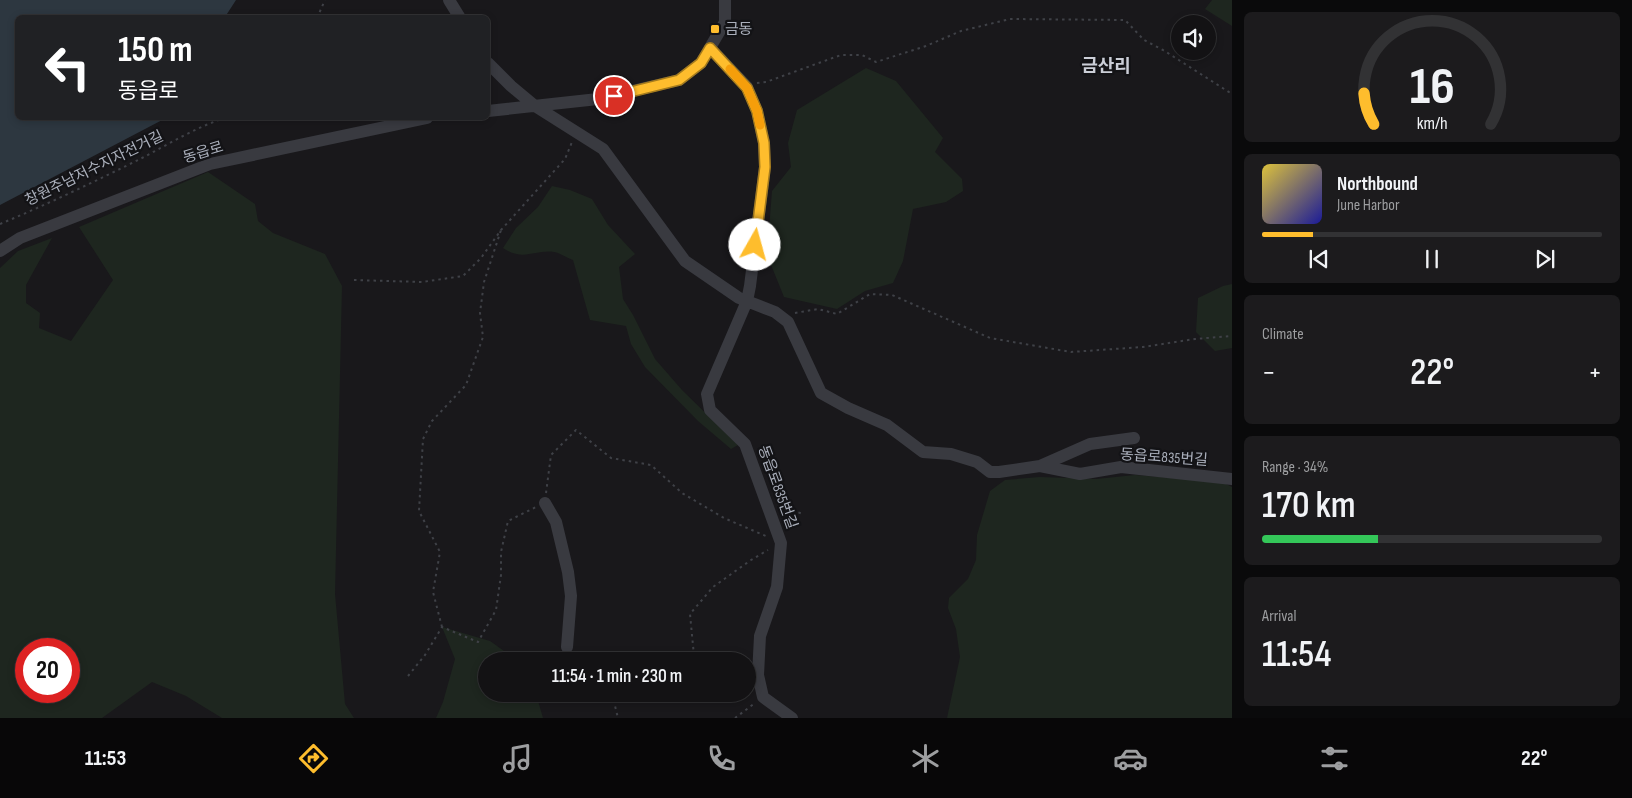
<!DOCTYPE html>
<html lang="en">
<head>
<meta charset="utf-8">
<style>
	:root { --surface:#131214; --page:#1c1b1d; --text:#f1f3f6; --muted:#9d9ea0; --line:#323234; --accent:#febd2d }
	body { margin:0; font-family:"Sofia Sans Condensed","Noto Sans KR",sans-serif; background:var(--page); color:var(--text); height:100vh; display:flex; flex-direction:column; font-size:19px; white-space:nowrap }
	* { box-sizing:border-box; margin:0 }
	p { font-size:16px; color:var(--muted) }
	.icon { flex:none; width:28px; height:28px; fill:none; stroke:currentColor; stroke-width:2; stroke-linecap:round; stroke-linejoin:round }
	.map { position:relative; flex:1; overflow:hidden }
	.drawer { display:flex; flex-direction:column; gap:12px; padding:12px; background:#0a0a0b; width:400px }
	.drawer>* { flex:none }
	.hud { position:absolute; left:15px; top:15px; width:475px; height:105px; border-radius:8px; box-shadow:0 2px 8px #0003,0 0 0 1px var(--line); background:#202124; color:#fff; overflow:hidden }
	.buttons { position:absolute; left:1171px; top:15px; display:grid; gap:10px }
	.buttons a { display:grid; place-items:center; width:45px; height:45px; border-radius:50%; background:var(--surface); box-shadow:0 2px 8px #0003,0 0 0 1px var(--line); font-size:25px }
	.speed { position:absolute; left:15px; top:638px; display:flex; gap:10px; font-size:25px; font-weight:700; text-align:center }
	.speed>* { display:grid; place-content:center; width:65px; height:65px; border-radius:50%; background:var(--surface); box-shadow:0 2px 8px #0003,0 0 0 1px var(--line); line-height:1 }
	.speed .limit { border:8px solid #d22; background:#fff; color:#111 }
	.pin { position:absolute; display:grid; place-items:center; width:42px; height:42px; color:#fff; margin:-21px; border:2px solid #fff; border-radius:50%; box-shadow:0 1px 5px #0007 }
	.me { position:absolute; width:55px; margin:-28px; rotate:7deg; stroke-linejoin:round; filter:drop-shadow(0 0 4px #0008) }
	.turn { display:flex; align-items:center; gap:18px; height:105px; padding:0 20px; font-size:22px }
	.turn .icon { width:65px; height:65px; stroke-width:2.5 }
	.turn b { display:block; font-size:35px; line-height:42px }
	.big { font-size:38px; font-weight:600; line-height:1.1 }
	.drawer .card { flex:1; display:flex; flex-direction:column; justify-content:center; gap:8px; min-width:0; padding:0 18px; border-radius:8px; background:var(--page) }
	.drawer .dial { align-items:center; gap:0 }
	.dial svg { height:130px; overflow:visible; fill:none; stroke:var(--line); stroke-width:7; stroke-linecap:round; text-anchor:middle }
	.dial text { fill:var(--text); stroke:none }
	.song { display:flex; align-items:center; gap:15px }
	.cover { width:60px; height:60px; border-radius:8px; background:linear-gradient(135deg,hsl(50 70% 55%),hsl(240 70% 35%)) }
	.played { height:5px; border-radius:2px; background:linear-gradient(90deg,var(--accent) 15%,var(--line) 15%) }
	.keys { display:flex; justify-content:space-around; direction:ltr }
	.heat { display:flex; justify-content:space-between; align-items:center; font-size:28px; direction:ltr }
	.charge { height:8px; border-radius:4px; background:linear-gradient(90deg,#34c759 34%,var(--line) 0) }
	.trip { position:absolute; left:478px; top:652px; width:278px; height:50px; border-radius:25px; background:var(--surface); box-shadow:0 2px 8px #0003,0 0 0 1px var(--line); font-weight:600; line-height:50px; text-align:center }
	.dock { display:flex; height:80px; justify-content:space-around; align-items:center; background:#080708; color:var(--muted) }
	.dock .icon { width:35px; height:35px }
	.dock .current { color:var(--accent) }
	.dock b { font-size:22px; color:var(--text) }
	main { display:flex; flex:1; min-height:0 }
	.map>svg:first-child { display:block }
	.green { fill:#1e261f; fill-rule:evenodd }
	.water { fill:#2d3740 }
	.lines { fill:none; stroke-linecap:round; stroke-linejoin:round }
	.path { stroke:#3f4147; stroke-width:2; stroke-dasharray:2.5 4; stroke-linecap:butt }
	.minor { stroke:#393a40; stroke-width:12 }
	.route-casing { stroke:#a57b1d; stroke-width:12 }
	.route { stroke:#febd2d; stroke-width:9 }
	.slow { stroke:#f59e0b; stroke-width:9 }
	.poi-dot { fill:#febd2d; stroke:#131316; stroke-width:2 }
	.labels { text-anchor:middle; stroke-width:4.5; stroke-linejoin:round; paint-order:stroke }
	.poi-label { font-size:15px; fill:#aaafbb; stroke:#131316; text-anchor:start }
	.street-label { font-size:15px; fill:#aaafbb; stroke:#131316 }
	.quarter-label { font-size:18px; font-weight:bold; fill:#cbced7; stroke:#131316 }
</style>
</head>
<body>
<main>
<div class="map">
<svg width="1232" height="718" viewBox="0 0 1232 718">
	<rect width="100%" height="100%" fill="#19181b"/>
	<path class="green" d="M1212 0H1232V26L1205 9Z
		M866 68 896 81 943 138 935 152 962 179 963 191 946 202 913 209 903 261 893 283 865 291 837 309 784 297 767 255 772 191 791 167 788 143 797 110Z
		M208 172 255 204 258 221 273 233 325 254 342 286 335 594 345 704 354 718H222L186 696 152 682 102 718H0V268L18 251 52 238 26 285V303L40 313 39 328 71 341 113 280 79 227ZM26 649H69V691H26Z
		M552 186 570 190 592 199 608 225 635 254 619 267 623 299 633 315 655 359 682 390 738 445 731 449 698 421 645 367 631 344 626 326 590 320 573 260C567 258 560 253 554 252 536 249 523 262 503 248L516 228 538 207Z
		M1232 284V348L1215 351 1196 332 1198 298 1223 286Z
		M1135 475 1222 482 1232 487V718H947L960 657 956 629 948 608 949 598 968 579 976 560 977 535 990 491 1005 480 1040 477 1096 479Z
		M442 627 490 641 518 661H486V694H536L543 718H436L443 702 455 659Z"/>
	<path class="water" d="M0 0H236L225 17 18 18V118H166L0 205Z"/>
	<g class="lines">
		<path class="path" d="M317 18 325 0
			M757 83 766 82 841 55H862L876 62 926 46 961 31 1010 19 1125 20 1144 40 1163 50 1232 94
			M0 224C48 204 96 181 142 158 169 144 196 127 225 118
			M354 280 422 282 463 276 481 258 501 230 565 159 572 142
			M795 313 818 309 837 314 870 294 892 295 990 338 1071 352 1143 347 1195 339 1232 336
			M546 493 551 455 576 430 611 458 651 465 682 493 724 518 768 537
			M780 506 803 514
			M442 627 433 592 440 552 419 511 423 439 432 421 466 385 483 337 480 313 484 282 501 230
			M690 661 694 656 690 614 713 587 751 560 768 550
			M408 676 425 655 442 627 478 642 496 610 501 575V552L508 521 536 507
			M612 694 618 718
			M735 718 755 703"/>
		<path class="minor" d="M449 0 460 18
			M710 48 747 87 757 111 764 143 765 167 750 286 747 301 707 394 710 410 745 444 781 543 777 587 760 636 758 675 763 697 792 718
			M488 63 511 86 535 106 603 149 685 261 739 298 775 312 788 322 821 393 848 408 887 425 923 452 951 454 977 462 990 472H999L1040 466 1080 474 1121 467 1232 479
			M488 111 598 99 679 80 701 63 725 22V0
			M0 251 20 238 210 164 427 118
			M1040 466 1090 444 1134 438
			M545 503 556 522 568 572 571 596 567 647"/>
	</g>
	<g class="lines">
		<g class="route-casing">
			<path id="route" d="M614 96 679 80 701 63 710 48 747 88 757 111 764 143 765 167 755 245"/>
		</g>
		<use href="#route" class="route"/>
		<path class="slow" d="M730 69 747 88 757 111 760 125"/>
	</g>
	<rect class="poi-dot" x="710" y="24" width="10" height="10" rx="2.5"/>
	<g class="labels">
		<g class="poi-label">
			<text x="725" y="34">금동</text>
		</g>
		<g class="street-label">
			<text transform="translate(203 152) rotate(-17)" y="5">동읍로</text>
			<text transform="translate(94 168) rotate(-26)" y="5">창원주남저수지자전거길</text>
			<text transform="translate(1164 457) rotate(4)" y="5">동읍로835번길</text>
			<text transform="translate(778 487) rotate(70)" y="5">동읍로835번길</text>
		</g>
		<g class="quarter-label">
			<text x="1106" y="72">금산리</text>
		</g>
	</g>
</svg>
<div class="buttons">
<a><svg class="icon" aria-label="sound" viewBox="0 0 24 24"><path d="M4 9h4l5-4v14l-5-4H4zM17 9q2 3 0 6"/></svg></a>
</div>
<div class="speed"><div class="limit">20</div></div>
<div class="pin" style="left:614px;top:96px;background:#d93025"><svg class="icon" aria-label="arrive" viewBox="0 0 24 24"><path d="M6 21V4h12l-3 4 3 4H6"/></svg></div>
<svg class="me" style="left:755px;top:245px" viewBox="-20 -20 40 40"><circle r="19" fill="#fff"/><path d="M0-13L10 11 0 6-10 11z" fill="#febd2d"/></svg>
<div class="trip">11:54 · 1 min · 230 m</div>
<div class="hud">
<div class="turn"><svg class="icon" aria-label="left" viewBox="0 0 24 24"><path d="M17 20v-9H6M10 6l-5 5 5 5"/></svg><div><b>150 m</b>동읍로</div></div>
</div>
</div>
<section class="drawer">
<div class="card dial"><svg viewBox="0 0 100 80">
<path d="M14 69A42 42 0 1 1 86 69"/>
<path d="M14 69A42 42 0 0 1 8 50" stroke="#febd2d"/>
<text x="50" y="56" font-size="32" font-weight="700">16</text>
<text x="50" y="72" font-size="11">km/h</text>
</svg></div>
<div class="card">
<div class="song"><i class="cover"></i><div><b>Northbound</b><p>June Harbor</p></div></div>
<div class="played"></div>
<div class="keys"><svg class="icon" aria-label="previous" viewBox="0 0 24 24"><path d="M18 5L8 12l10 7zM5 5v14"/></svg><svg class="icon" aria-label="pause" viewBox="0 0 24 24"><path d="M8 5v14M16 5v14"/></svg><svg class="icon" aria-label="next" viewBox="0 0 24 24"><path d="M6 5l10 7-10 7zM19 5v14"/></svg></div>
</div>
<div class="card"><p>Climate</p>
<div class="heat"><a>−</a><b class="big">22°</b><a>+</a></div>
</div>
<div class="card"><p>Range · 34%</p><b class="big">170 km</b><div class="charge"></div></div>
<div class="card"><p>Arrival</p><b class="big">11:54</b></div>
</section>
</main>
<nav class="dock">
<b>11:53</b>
<svg class="icon current" aria-label="directions" viewBox="0 0 24 24"><path d="M12 3l9 9-9 9-9-9zM9 14v-3h6M13 9l2 2-2 2"/></svg>
<svg class="icon" aria-label="music" viewBox="0 0 24 24"><path d="M9 18V5l10-2v13"/><circle cx="6" cy="18" r="3"/><circle cx="16" cy="16" r="3"/></svg>
<svg class="icon" aria-label="phone" viewBox="0 0 24 24"><path d="M5 4h4l2 5-3 2q2 4 5 5l2-3 5 2v4C11 20 4 13 5 4z"/></svg>
<svg class="icon" aria-label="climate" viewBox="0 0 24 24"><path d="M12 3v18M4 7l16 10M4 17L20 7"/></svg>
<svg class="icon" aria-label="car" viewBox="0 0 24 24"><path d="M5 17H2v-5l4-1 3-4h7l3 4 3 1v5h-3M9 17h6M6 11h13"/><circle cx="7" cy="17" r="2"/><circle cx="17" cy="17" r="2"/></svg>
<svg class="icon" aria-label="filters" viewBox="0 0 24 24"><path d="M4 7h16M4 17h16"/><circle cx="9" cy="7" r="2"/><circle cx="15" cy="17" r="2"/></svg>
<b>22°</b>
</nav>
</body>
</html>
